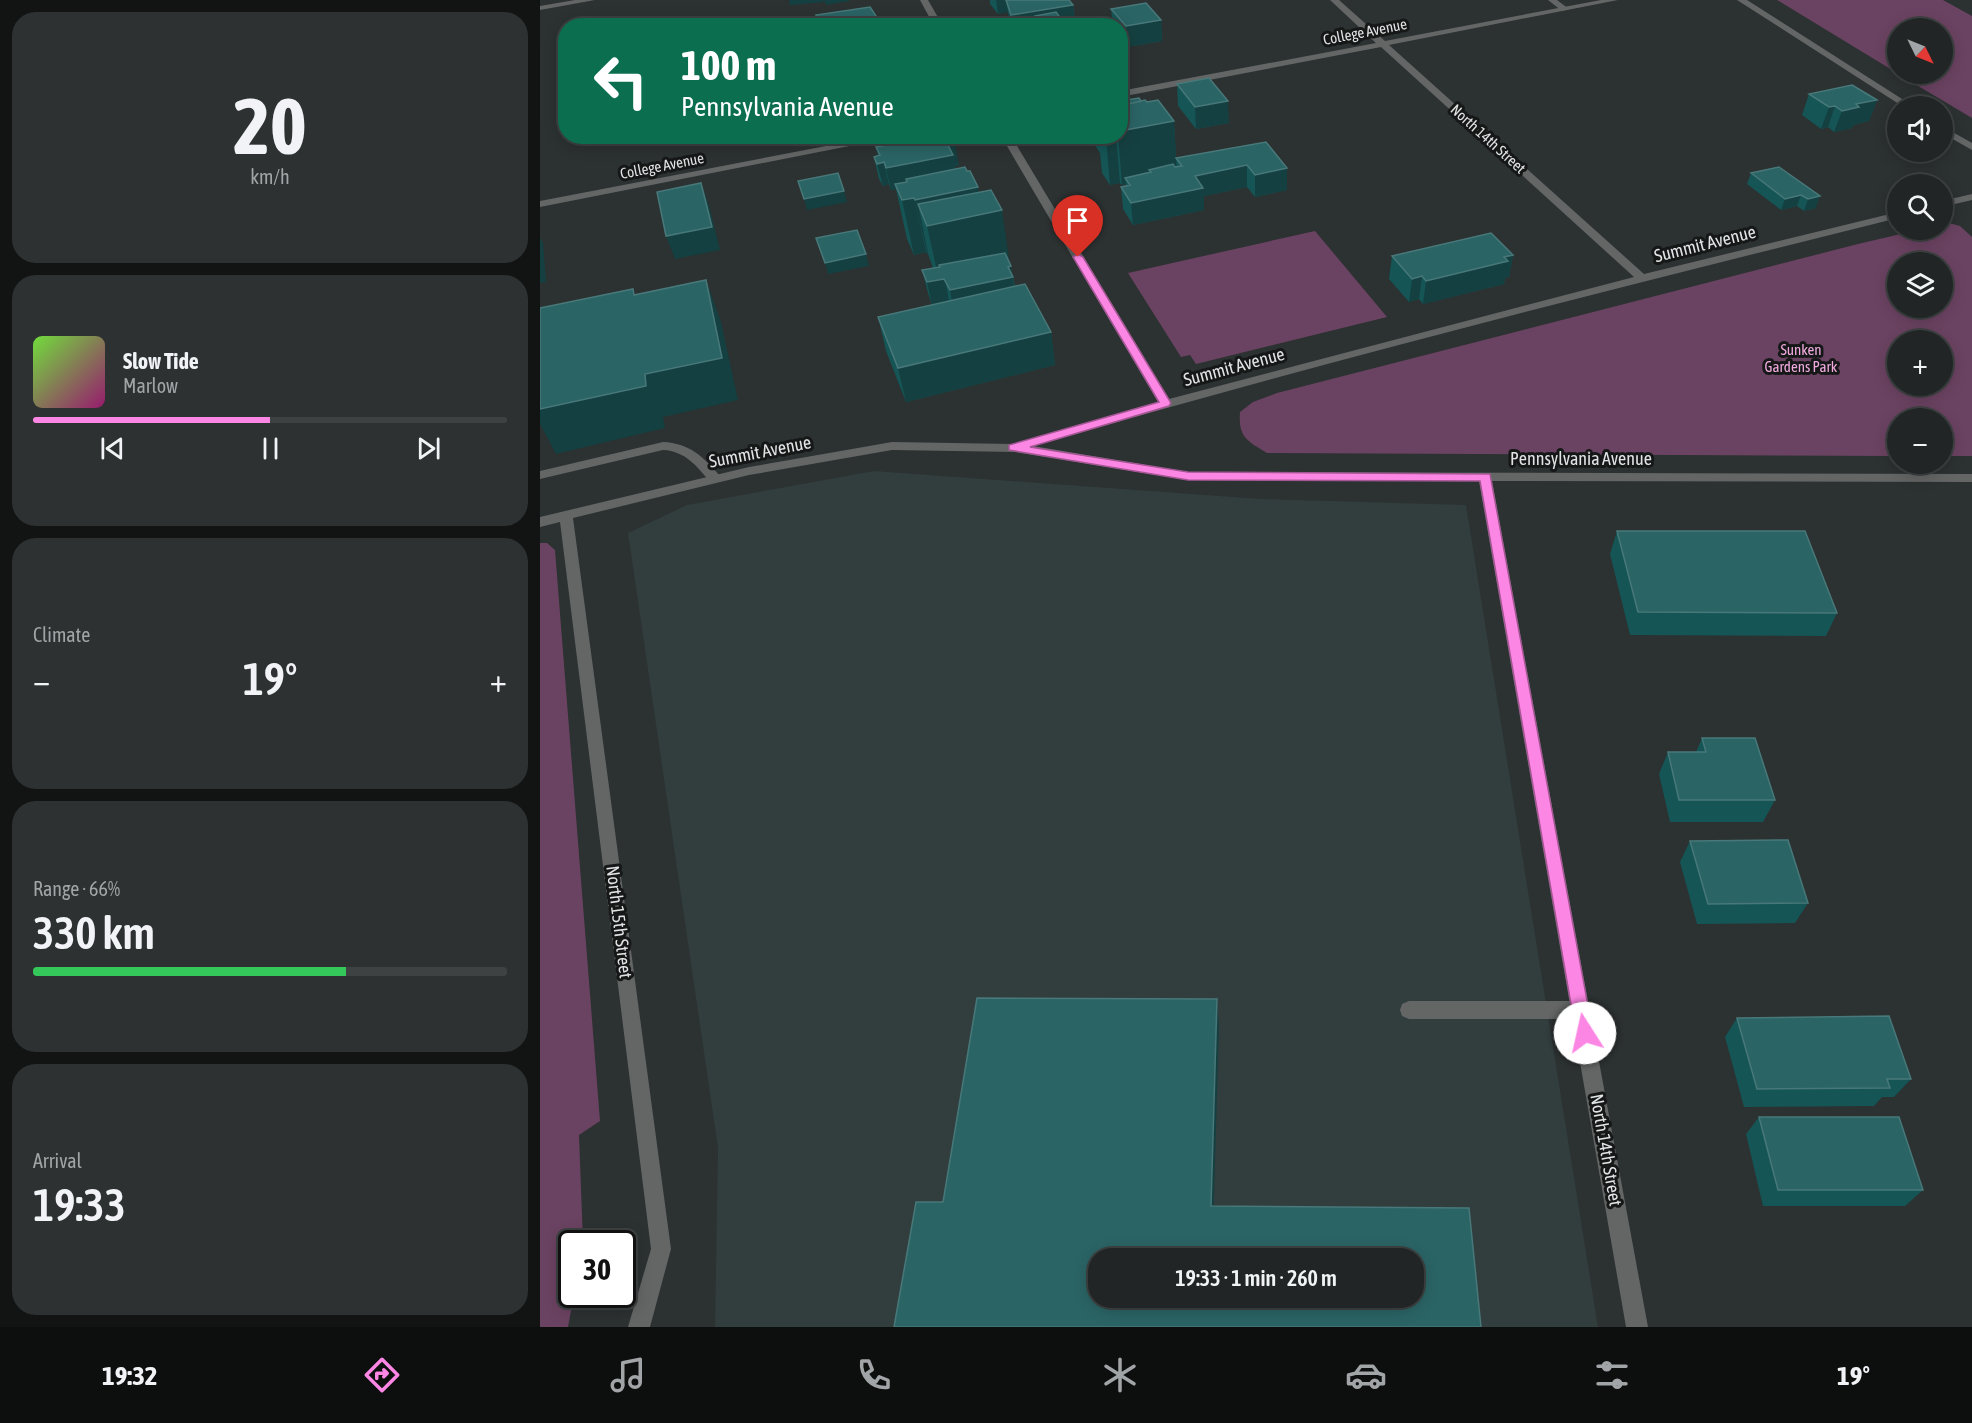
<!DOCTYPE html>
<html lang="en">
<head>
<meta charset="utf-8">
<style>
	:root { --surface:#212525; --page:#2d3132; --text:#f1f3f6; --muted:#a2a5a7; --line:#3e4242; --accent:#fc86e3 }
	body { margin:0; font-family:"Asap Condensed",sans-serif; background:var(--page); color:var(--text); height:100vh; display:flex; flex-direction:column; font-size:22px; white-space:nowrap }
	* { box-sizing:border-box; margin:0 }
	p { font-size:20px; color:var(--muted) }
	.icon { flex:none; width:33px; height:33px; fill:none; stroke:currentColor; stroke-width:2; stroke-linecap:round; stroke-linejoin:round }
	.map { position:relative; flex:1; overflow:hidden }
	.side { display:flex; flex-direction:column; gap:12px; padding:12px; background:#121414; width:540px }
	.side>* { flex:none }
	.guide { position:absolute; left:18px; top:18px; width:570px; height:126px; border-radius:24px; box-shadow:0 3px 15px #0003,0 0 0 2px var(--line); background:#0b6e4f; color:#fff; overflow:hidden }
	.needle { width:39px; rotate:133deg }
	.buttons { position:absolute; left:1347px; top:18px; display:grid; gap:12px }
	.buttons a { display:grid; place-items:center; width:66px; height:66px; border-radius:50%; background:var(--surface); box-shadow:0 3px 15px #0003,0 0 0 2px var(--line); font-size:30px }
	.speed { position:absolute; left:18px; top:1230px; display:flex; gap:12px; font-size:30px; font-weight:700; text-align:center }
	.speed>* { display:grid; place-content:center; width:78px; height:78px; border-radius:50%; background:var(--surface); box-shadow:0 3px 15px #0003,0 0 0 2px var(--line); line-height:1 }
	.speed .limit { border:3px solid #111; border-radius:9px; background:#fff; color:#111 }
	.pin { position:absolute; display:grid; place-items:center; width:51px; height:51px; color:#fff; margin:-62px -26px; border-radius:50% 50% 50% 0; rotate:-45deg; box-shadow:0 0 6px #0007 }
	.pin .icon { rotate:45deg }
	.me { position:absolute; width:66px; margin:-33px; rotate:350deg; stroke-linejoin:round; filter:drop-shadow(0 0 4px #0008) }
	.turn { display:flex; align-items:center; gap:21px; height:126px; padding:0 24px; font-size:27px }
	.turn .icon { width:78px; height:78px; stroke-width:2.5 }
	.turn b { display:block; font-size:42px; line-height:51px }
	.big { font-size:45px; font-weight:600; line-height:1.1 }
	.side .widget { flex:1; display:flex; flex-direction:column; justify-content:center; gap:9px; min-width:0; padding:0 21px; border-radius:24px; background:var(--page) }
	.side .dial { align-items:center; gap:0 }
	.dial b { font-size:78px; line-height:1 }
	.song { display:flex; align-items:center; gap:18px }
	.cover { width:72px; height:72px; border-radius:9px; background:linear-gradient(135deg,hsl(100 70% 55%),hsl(320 70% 35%)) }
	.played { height:6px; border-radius:3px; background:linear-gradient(90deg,var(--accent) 50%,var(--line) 50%) }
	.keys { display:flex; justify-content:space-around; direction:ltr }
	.heat { display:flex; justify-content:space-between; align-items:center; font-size:33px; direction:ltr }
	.charge { height:9px; border-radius:4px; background:linear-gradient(90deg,#34c759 66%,var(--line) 0) }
	.trip { position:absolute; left:548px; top:1248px; width:336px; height:60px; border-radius:24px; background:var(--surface); box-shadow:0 3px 15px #0003,0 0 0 2px var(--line); font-weight:600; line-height:60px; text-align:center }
	.tabs { display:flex; height:96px; justify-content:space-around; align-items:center; background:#0d0f0f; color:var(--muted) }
	.tabs .icon { width:42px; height:42px }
	.tabs .selected { color:var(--accent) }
	.tabs b { font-size:27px; color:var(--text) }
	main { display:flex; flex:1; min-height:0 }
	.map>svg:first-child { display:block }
	.built { fill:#323d3e; fill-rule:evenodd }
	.green { fill:#6b4362; fill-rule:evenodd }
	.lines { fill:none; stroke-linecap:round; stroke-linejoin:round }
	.lane { fill:#646666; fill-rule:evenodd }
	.street { fill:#646666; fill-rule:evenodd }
	.wall { fill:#155556 }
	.shaded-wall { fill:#154041 }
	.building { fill:#2b6465; stroke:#487879; stroke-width:1.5; fill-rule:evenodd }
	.route { fill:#fc86e3; stroke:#a45794; stroke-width:1.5 }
	.labels { text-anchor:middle; stroke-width:6; stroke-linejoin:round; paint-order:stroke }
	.far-street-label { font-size:15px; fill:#e1e4e4; stroke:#161818 }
	.far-park-label { font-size:15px; fill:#f0aadf; stroke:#161818 }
	.street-label { font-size:18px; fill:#e1e4e4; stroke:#161818 }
</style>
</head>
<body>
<main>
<section class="side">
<div class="widget dial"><b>20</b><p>km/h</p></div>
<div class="widget">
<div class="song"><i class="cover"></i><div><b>Slow Tide</b><p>Marlow</p></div></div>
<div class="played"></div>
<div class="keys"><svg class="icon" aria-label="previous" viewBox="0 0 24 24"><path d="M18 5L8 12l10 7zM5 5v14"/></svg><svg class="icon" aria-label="pause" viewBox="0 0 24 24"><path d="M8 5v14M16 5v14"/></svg><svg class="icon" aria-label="next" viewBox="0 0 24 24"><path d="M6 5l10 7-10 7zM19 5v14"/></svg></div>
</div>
<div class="widget"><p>Climate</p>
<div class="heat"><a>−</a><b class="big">19°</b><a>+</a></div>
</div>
<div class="widget"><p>Range · 66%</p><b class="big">330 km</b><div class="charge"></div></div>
<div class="widget"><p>Arrival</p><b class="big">19:33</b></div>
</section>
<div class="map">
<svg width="1432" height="1327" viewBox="0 0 1432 1327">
	<rect width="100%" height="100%" fill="#2c3131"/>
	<path class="built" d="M334 471 721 499 926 505 1058 1327H175L178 1148 88 533 147 505ZM558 1258H873V1298H558Z"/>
	<path class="green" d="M1237 0H1403L1432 16V118L1358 74H1402V28H1358L1357 73Z
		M1409 223 1420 226 1432 237V456H1403L1402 418H1358L1357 456 727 453C707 441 698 437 700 412L713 402 737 393 1318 244 1378 230H1402L1403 224ZM1358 262H1402V308H1358ZM1358 340H1402V386H1358Z
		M775 231 847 317 656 364 650 355 641 357 588 273Z
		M0 543H7L15 550 60 1121 39 1135 43 1243 32 1244V1294L34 1295 28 1327H0Z"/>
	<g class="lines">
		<path class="lane" d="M1008 0H1017L1029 9 1022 11Z
			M123 442C149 443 164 457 180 476L182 479 180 482H170C157 466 145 451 123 450L0 479V471Z
			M869 1001H1040L1047 1004 1049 1010 1047 1016 1040 1019H869L862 1016 860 1010 862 1004Z"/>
		<path class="street" d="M35 0H55L0 10V6Z
			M380 0H388L403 26H394Z
			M790 0H799L845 41 1061 0H1078L849 45 1104 274 1358 212V218C1068 290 779 363 493 446L648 472 1432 474V482L952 481 1108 1327H1086L939 481 648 480 475 452 352 450 209 475 33 518 131 1249 110 1327H88L111 1249 20 522 0 527V517L209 467 352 442 473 444 618 402 461 136H471L629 399 1094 277 841 47 580 97V91L836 43Z
			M1197 0H1207L1373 106H1362Z
			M1402 126 1432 143V150L1402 133Z
			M338 136H360L0 207V201Z
			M1432 194V200L1402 207V201Z"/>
	</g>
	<path class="wall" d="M450 0H529L533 5 535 19 539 26H471L468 12 458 14 450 4Z
		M571 9 621 20 622 41 587 47 580 39V26H573Z
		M276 15 340 22 341 26H278Z
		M637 84 689 123 656 129 638 106Z
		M1269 94 1337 100 1329 121 1313 125 1312 128 1294 132 1288 127 1281 129 1262 115Z
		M601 101 607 102 634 121 636 158 747 168V190L715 197 707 187 664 196V210L593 225 583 209 581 187 586 186V184L582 185 580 183 570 185 562 173 560 153 549 136H580Z
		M377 136H411L419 166H415L416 169 439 192 470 264 475 286 511 332 515 365 366 402 346 351 338 317 392 305 388 293 382 270 393 268 388 254H387L386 252 374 255 367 239 356 189 351 190 349 184 343 186 339 179 334 157 338 156 336 147 378 139Z
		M1239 167 1276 208 1264 211 1257 206 1241 210 1207 184 1211 173Z
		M973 255 969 277 965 278 964 284 883 304 879 299 869 302 849 279 852 256Z
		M1077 531 1297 613 1286 636 1090 635 1070 554Z
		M1162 738 1235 800 1223 822H1130L1119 774 1128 752H1156Z
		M1150 841 1268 903 1255 923 1157 924 1140 862Z
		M1197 1018 1371 1079 1354 1097H1342L1334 1106 1204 1107 1185 1037Z
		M1219 1117 1383 1190 1365 1206H1223L1206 1134Z"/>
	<path class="shaded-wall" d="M249 0H283L284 2 250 5Z
		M284 0H309V1L286 5Z
		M456 0H466L468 12 458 14Z
		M533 5 535 25 500 22 495 16 496 26H472L471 15Z
		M621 20 622 41 587 47 586 26Z
		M340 22 341 26H320Z
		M1337 100 1329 121 1313 125 1312 128 1294 132 1302 111 1316 104Z
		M688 101 689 123 656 129 655 107Z
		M1295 106 1288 127 1281 129 1289 107Z
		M634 121 637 174 611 172 609 170V179L585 178 586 184 582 185 578 136H580V130Z
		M566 136H576L580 183 570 185Z
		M415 144 419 166H415L417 177 366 179 367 187 355 184 356 189 351 190 346 168 408 145Z
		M344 162 349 184 343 186 337 164Z
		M707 165V187L664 196V210L593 225 591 203 655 176Z
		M747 168V190L715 197V175Z
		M161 183 169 205 180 250 135 259 126 236Z
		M438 187 443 214 462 210 470 265 405 279 409 301 392 305 387 282 399 280 387 226 378 204 388 254H387L375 200Z
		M304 191 307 202 267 210 264 199Z
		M1261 195 1257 206 1241 210 1245 199Z
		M374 196 386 252 374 255 362 200Z
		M1280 196 1276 208 1264 211 1268 199Z
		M0 237 3 243 6 282 0 283Z
		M326 254 329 266 288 274 285 263Z
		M973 255 969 277 965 278 964 284 883 304 886 281Z
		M471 266 476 300 414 313 410 290Z
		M882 276 879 299 869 302 872 279Z
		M166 280 181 322 198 400 123 417 125 428 16 454 0 424V409Z
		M511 332 515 365 366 402 358 368Z
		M677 999 679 1027 673 1229 671 1206Z"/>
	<path class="building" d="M466 0H529L533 5 471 15Z
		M606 3 621 20 586 26 571 9Z
		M330 7 340 22 320 26H283L276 15Z
		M516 12 521 19 533 17 539 26 484 25 500 22 495 16Z
		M669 78 688 101 655 107 637 84Z
		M1312 85 1337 100 1316 104 1319 107 1302 111 1295 106 1289 107 1269 94Z
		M599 98 601 101 580 106V101Z
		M605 100 607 102 618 100 634 121 580 131V106Z
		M378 136H411L415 144 408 145 413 155 346 168 344 162 337 164 334 157 340 155 336 147 379 139Z
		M726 142 747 168 715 175 707 165 655 176 663 188 591 203 581 187 590 185 585 178 611 172 609 170 633 164 635 167 642 166 636 158Z
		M425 167 427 171H430L438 187 375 200 374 198 362 200 355 184 367 182 366 179Z
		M1239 167 1280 196 1268 199 1261 195 1245 199 1211 173Z
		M298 173 304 191 264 199 258 181Z
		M161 183 172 227 126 236 117 192Z
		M451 190 462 210 387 226 378 204Z
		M317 230 326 254 285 263 276 238Z
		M951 233 973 255 964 257 968 261 886 281 882 276 872 279 852 256Z
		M465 253 471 266 468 267 473 277 410 290 404 279 387 282 382 270 400 267 399 265Z
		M166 280 182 358 105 374 106 386 0 409V308L93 289 94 295Z
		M485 284 511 332 358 368 338 317Z
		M1077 531H1265L1297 613 1098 612Z
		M1162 738H1215L1235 800H1139L1128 752H1166Z
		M1248 840 1268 903 1168 904 1150 841Z
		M437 998 677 999 671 1206 929 1208 941 1327H354L376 1202H403ZM558 1258H873V1298H558Z
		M1349 1016 1371 1079H1347L1350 1088 1217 1089 1197 1018Z
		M1219 1117H1359L1383 1190H1238Z"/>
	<path class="route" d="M538 254 543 257 631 403 629 406 490 447 648 472 950 474 1053 1033 1051 1038 1045 1041 1039 1038 1036 1033 940 481 648 480 469 450V445L619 402 533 257Z"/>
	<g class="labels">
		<g class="far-street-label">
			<text transform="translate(825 32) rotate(-11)" y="5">College Avenue</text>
			<text transform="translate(948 139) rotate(42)" y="5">North 14th Street</text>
			<text transform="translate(122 166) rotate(-11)" y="5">College Avenue</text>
		</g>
		<g class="far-park-label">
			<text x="1261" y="355">Sunken<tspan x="1261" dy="17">Gardens Park</tspan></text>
		</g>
		<g class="street-label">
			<text transform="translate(1165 244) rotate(-14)" y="6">Summit Avenue</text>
			<text transform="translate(694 367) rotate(-15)" y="6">Summit Avenue</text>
			<text transform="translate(220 452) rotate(-11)" y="6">Summit Avenue</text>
			<text x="1041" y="465">Pennsylvania Avenue</text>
			<text transform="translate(79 922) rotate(83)" y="6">North 15th Street</text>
			<text transform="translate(1066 1150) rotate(80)" y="6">North 14th Street</text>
		</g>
	</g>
</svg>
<div class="buttons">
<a><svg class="needle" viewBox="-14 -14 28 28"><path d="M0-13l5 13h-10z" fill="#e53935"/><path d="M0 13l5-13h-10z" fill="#a2a5a7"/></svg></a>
<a><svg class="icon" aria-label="sound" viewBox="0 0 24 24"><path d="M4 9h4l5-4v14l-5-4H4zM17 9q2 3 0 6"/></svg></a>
<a><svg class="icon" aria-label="search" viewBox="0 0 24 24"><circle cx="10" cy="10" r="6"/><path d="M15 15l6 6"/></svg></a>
<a><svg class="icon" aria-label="layers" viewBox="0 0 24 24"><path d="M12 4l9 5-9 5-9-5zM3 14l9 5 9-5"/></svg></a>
<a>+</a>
<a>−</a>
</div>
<div class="speed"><div class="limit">30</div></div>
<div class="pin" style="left:538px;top:257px;background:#d93025"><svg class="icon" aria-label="arrive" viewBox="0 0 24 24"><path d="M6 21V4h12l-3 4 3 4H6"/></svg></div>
<svg class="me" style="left:1045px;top:1033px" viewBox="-20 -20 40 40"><circle r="19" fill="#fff"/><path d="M0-13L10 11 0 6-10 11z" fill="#fc86e3"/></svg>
<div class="trip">19:33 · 1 min · 260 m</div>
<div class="guide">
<div class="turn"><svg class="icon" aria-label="left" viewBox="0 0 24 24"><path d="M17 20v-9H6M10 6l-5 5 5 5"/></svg><div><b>100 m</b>Pennsylvania Avenue</div></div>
</div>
</div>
</main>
<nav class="tabs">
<b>19:32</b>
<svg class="icon selected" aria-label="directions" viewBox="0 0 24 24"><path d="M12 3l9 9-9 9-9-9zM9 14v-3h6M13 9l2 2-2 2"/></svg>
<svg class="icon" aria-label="music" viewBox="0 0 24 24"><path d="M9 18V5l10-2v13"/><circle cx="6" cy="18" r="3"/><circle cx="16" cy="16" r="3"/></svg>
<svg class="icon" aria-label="phone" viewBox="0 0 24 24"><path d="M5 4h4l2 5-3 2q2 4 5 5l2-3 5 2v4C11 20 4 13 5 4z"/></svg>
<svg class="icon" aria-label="climate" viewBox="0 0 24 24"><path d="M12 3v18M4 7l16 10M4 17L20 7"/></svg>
<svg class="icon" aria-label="car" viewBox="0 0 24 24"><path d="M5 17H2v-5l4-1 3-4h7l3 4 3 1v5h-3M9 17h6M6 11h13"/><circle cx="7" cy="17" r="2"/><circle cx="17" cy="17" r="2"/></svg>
<svg class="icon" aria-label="filters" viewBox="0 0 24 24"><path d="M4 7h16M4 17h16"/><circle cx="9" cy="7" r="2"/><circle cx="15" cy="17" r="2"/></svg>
<b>19°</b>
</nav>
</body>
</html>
